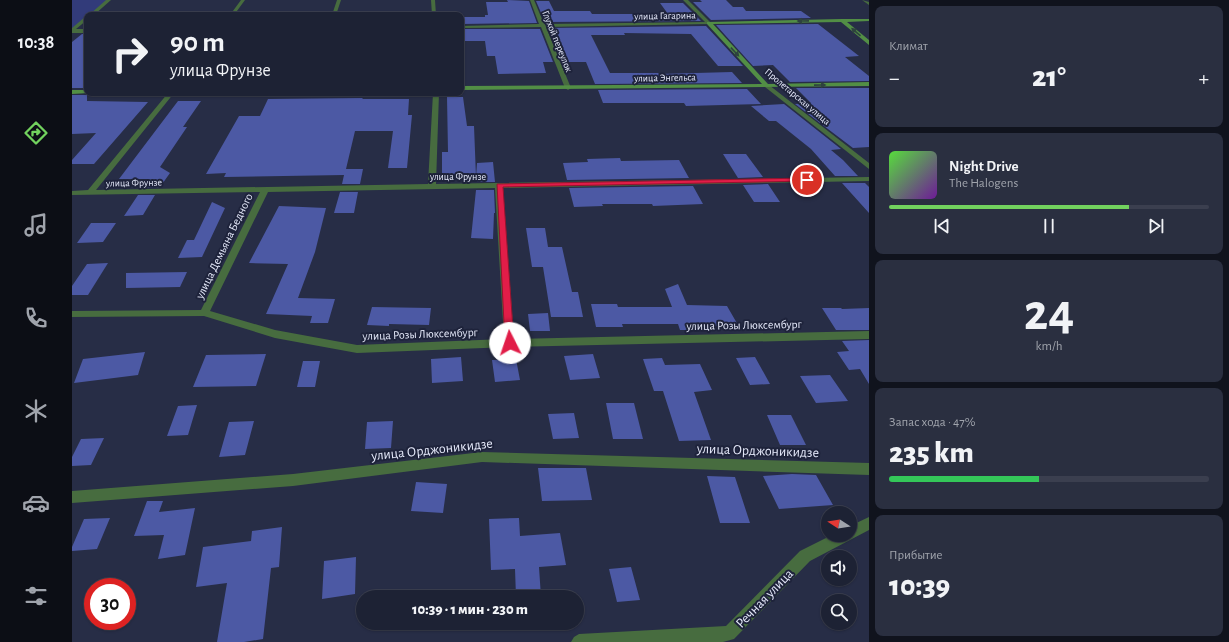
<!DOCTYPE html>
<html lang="ru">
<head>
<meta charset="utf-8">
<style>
	:root { --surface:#1d2234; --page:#2a2f40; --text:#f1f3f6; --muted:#a0a4ac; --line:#3b3f4f; --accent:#72d25e }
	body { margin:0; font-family:"Alegreya Sans",sans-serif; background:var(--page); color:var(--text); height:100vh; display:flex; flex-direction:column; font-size:15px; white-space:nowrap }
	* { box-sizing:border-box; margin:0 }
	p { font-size:13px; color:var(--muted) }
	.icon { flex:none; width:22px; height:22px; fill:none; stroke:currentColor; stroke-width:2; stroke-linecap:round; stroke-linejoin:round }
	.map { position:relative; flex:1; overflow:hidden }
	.drawer { display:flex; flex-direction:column; gap:6px; padding:6px; background:#10131d; width:360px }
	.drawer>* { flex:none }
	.hud { position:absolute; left:12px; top:12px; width:380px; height:84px; border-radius:8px; box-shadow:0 1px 3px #0004,0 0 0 1px var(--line); background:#1d2234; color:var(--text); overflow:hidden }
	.needle { width:26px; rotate:282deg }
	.tools { position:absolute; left:749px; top:506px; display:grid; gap:8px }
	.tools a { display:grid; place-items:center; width:36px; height:36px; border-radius:50%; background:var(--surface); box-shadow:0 1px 3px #0004,0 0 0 1px var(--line); font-size:20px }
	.speed { position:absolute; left:12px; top:578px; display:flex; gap:8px; font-size:20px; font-weight:700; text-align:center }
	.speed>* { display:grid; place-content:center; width:52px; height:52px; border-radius:50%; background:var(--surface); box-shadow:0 1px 3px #0004,0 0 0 1px var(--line); line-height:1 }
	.speed .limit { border:6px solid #d22; background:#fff; color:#111 }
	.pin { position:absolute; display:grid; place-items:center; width:34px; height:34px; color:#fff; margin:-17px; border:2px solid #fff; border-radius:50%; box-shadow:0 1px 4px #0007 }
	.me { position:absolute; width:44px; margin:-22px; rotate:356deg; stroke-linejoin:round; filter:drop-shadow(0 0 3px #0008) }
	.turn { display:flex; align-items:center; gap:14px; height:84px; padding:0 20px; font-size:18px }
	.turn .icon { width:52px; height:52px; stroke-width:2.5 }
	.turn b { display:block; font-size:28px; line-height:34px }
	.big { font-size:30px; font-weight:800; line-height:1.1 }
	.drawer .card { flex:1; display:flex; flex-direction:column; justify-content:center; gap:6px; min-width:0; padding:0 14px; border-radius:8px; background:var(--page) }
	.drawer .dial { align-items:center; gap:0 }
	.dial b { font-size:52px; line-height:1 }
	.song { display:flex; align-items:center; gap:12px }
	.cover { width:48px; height:48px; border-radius:6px; background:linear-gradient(135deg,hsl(110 70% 55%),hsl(280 70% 35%)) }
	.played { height:4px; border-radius:2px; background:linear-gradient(90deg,var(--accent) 75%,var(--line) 75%) }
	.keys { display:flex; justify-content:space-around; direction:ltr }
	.heat { display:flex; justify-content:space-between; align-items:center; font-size:22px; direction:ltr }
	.charge { height:6px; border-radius:3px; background:linear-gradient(90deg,#34c759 47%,var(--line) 0) }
	.trip { position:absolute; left:284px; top:590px; width:228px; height:40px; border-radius:20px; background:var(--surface); box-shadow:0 1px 3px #0004,0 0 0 1px var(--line); font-weight:800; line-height:40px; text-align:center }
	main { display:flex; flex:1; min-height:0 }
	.tab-bar { display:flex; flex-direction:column; width:72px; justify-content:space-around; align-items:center; background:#0c0e15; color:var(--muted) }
	.tab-bar .icon { width:28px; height:28px }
	.tab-bar .selected { color:var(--accent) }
	.tab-bar b { font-size:18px; color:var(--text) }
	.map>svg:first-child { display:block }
	.green { fill:#323b7a }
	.building { fill:#4c59a4 }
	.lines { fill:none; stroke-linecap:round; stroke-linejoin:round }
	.minor { fill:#476c3f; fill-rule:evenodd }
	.secondary { fill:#528e45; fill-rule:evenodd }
	.oneway { fill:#2e433e }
	.route { fill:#e11d48; stroke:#92132f }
	.labels { text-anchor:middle; stroke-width:4; stroke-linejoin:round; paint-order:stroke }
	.far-street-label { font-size:10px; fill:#e5e9fa; stroke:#1e233b }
	.street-label { font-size:12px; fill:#e5e9fa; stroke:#1e233b }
	.near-street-label { font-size:14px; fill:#e5e9fa; stroke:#1e233b }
</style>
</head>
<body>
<main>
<nav class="tab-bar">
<b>10:38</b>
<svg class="icon selected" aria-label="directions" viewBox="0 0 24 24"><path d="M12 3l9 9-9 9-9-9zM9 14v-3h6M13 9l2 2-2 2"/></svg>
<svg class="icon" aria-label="music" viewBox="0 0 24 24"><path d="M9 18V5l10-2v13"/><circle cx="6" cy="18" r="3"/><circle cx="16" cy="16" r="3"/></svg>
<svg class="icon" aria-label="phone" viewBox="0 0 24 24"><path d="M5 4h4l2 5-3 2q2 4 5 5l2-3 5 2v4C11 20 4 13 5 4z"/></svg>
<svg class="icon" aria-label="climate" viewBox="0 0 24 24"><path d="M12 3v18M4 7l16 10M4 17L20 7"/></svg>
<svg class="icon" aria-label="car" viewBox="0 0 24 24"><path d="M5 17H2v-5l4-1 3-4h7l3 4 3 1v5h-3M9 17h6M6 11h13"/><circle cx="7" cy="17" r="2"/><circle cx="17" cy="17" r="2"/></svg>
<svg class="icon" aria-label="filters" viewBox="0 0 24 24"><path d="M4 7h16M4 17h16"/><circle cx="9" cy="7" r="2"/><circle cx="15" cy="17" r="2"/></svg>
</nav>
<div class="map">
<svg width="797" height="642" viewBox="0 0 797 642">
	<rect width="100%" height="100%" fill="#272d46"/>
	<path class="green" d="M0 0H37L18 15H15V18L0 30Z"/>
	<path class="building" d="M435 0 457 1 465 23 389 24V17H413V15H416L414 2H436Z
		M628 0H654L661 7H671L674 11H729L739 18 639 20 621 2H630Z
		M464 1H477L482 11H518L520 14H596L588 3H611L629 21 473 22Z
		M746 24 787 56 773 57 797 76V81L718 82 701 65 681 66 644 25Z
		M634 26 671 66H646L619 34 552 33 553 35H519L538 73H586L587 74 660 72 670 83 523 84 514 62H490L476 28Z
		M389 29H468L481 62H471L474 73 426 74 423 56H415L413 41H389Z
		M10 34H15V88H0V42Z
		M724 88H797V147L781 148 723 104 739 103Z
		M675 89 689 104 614 106 612 103H531L526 90Z
		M0 95H15V101L76 102 22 164H0V160L24 133 0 134Z
		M375 97H391L395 126H402L404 177 405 163 421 162 423 182H404V177L370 178V152H376Z
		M291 98 290 99H337L336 115H340L335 168H316L321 131H283L274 169H291L288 184H270L272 175 152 177 154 173 134 174 167 116H188L196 99Z
		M106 101H129L111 127H115L88 167 98 173 88 187 71 188 77 179H47Z
		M712 104 769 149 759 150 771 160 786 176H763L739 149 704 121H697L679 106Z
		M651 154H674L691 177 666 178Z
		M548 158 549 161 607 160 617 178 495 180 491 163 516 162 515 159Z
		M770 183H793L797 187V213Z
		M696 184 708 202H682L671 185Z
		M621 186 631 204 581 206 580 204H530L531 206 502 207 497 188Z
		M404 190H422L423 213H422L421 239 399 238Z
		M268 192H286L282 213H262Z
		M66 195H83L71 215 52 216Z
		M140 202 153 208 130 257 106 258 115 240H122Z
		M207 206 254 208 243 252 226 298 263 299 256 323H238L240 316 194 314 216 264 177 263Z
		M19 223H44L31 242 5 243Z
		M454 228H473L476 247H490L500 292H506L511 317H479L471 267H460Z
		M36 263 16 295H0V286L15 264Z
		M115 272 108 287 54 288V273Z
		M606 284 615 305 655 306 666 325 623 327 624 330H608L606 324H550L551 327H524L519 304H545L546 307H600L593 289Z
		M300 307 359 308 357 325 317 324V326L295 325Z
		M750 308H769L770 309 797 308V330H764Z
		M476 313 478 331H458L456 314Z
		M797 340V384L788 369 777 370 765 352 777 351 770 341Z
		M73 352 66 375 2 383 11 359Z
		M194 354 184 386 121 387 134 355Z
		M521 354 528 378 498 380 492 356Z
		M389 357 391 381 360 383 359 359Z
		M683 357 698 384 678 385 664 358Z
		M590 358 593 365 628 364 640 390 622 392 639 440 607 441 591 391H582L571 359Z
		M444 359 448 380 423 382 420 360Z
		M231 361H248L243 387H225Z
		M758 375 776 401 744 403 728 376Z
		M534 403H562L571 439H541Z
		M125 405 116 435 95 436 106 406Z
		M502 413 507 438 481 439 476 414Z
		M695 415H719L734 445H708Z
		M182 421 173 455 147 457 157 422Z
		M321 421 319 448 293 449 295 422Z
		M32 438 19 465 0 466V457L9 439Z
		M466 468H514L520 500 470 501Z
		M720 474 744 475 761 505 707 509 691 476Z
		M635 476 663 477 678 523H648Z
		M344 482 375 484 371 513 339 511Z
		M75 501H91L87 512 123 508 113 555 86 559 92 535 62 536Z
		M38 518 25 549 0 551V547L12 519Z
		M447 518 448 536 488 533 494 565 467 567 469 597H444L443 569 419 570 417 519Z
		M210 527 207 567 199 568 191 639 172 642H145L155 583 124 587 131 547 179 541 180 531Z
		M284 557 283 594 250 599 252 561Z
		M559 567 568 600 545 602 537 569Z"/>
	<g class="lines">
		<path class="minor" d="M34 0H39L22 15H17Z
			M169 0H173L162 15H158Z
			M265 0H269L264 15H260Z
			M359 0H363L364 15H360Z
			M458 0H462L472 24 633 22 611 0H616L639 23 637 24 474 27 499 88 496 90 493 88 469 27 389 28V26L467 24Z
			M790 0 797 2V5Z
			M13 17H15V20L4 29H15V33H0V28Z
			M693 85H697L797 163V169L693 87Z
			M96 93H102L24 190 356 184 361 93H367L364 184 797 177V181L431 188 442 339 797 331V339L437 347 285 353 203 338 132 316 0 317V311L129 310 188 192 0 195V191L16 190ZM423 188 432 339 285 345 203 330 138 311 196 192Z
			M410 452 797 463V475L410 462 221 486 0 503V491L221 474Z
			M797 517V530L738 561 662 639 651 642H499L502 637 507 634 654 626 728 551 760 535H778V526Z"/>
		<path class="secondary" d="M770 19H797V21L775 22 797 40V45L769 22 641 24 696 84 797 82V86L389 90V86L690 84 635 24V22Z
			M0 90H15V93H17L0 94Z"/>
	</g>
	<defs><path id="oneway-solid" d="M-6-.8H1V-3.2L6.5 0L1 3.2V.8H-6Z"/></defs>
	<g class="oneway">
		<use href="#oneway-solid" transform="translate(731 21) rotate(179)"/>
		<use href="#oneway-solid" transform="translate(784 32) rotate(-139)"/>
		<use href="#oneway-solid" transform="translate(663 52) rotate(47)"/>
		<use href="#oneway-solid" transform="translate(748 85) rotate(-1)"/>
	</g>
	<path class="route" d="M735 178H738V181L431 187 442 343 438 347 433 343 425 184Z"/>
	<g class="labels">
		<g class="far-street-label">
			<text transform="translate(593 15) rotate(-1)" y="4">улица Гагарина</text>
			<text transform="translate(486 41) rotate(68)" y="4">Глухой переулок</text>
			<text transform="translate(593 77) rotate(-1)" y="4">улица Энгельса</text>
			<text transform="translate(726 96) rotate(40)" y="4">Пролетарская улица</text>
			<text x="386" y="180">улица Фрунзе</text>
			<text transform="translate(62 182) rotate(-1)" y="4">улица Фрунзе</text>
		</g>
		<g class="street-label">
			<text transform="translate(152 246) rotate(-64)" y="4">улица Демьяна Бедного</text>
			<text transform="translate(672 325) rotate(-1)" y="4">улица Розы Люксембург</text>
			<text transform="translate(348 334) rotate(-2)" y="4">улица Розы Люксембург</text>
		</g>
		<g class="near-street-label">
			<text transform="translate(360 449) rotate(-6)" y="5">улица Орджоникидзе</text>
			<text transform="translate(686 450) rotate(2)" y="5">улица Орджоникидзе</text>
			<text transform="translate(692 598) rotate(-46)" y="5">Речная улица</text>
		</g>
	</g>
</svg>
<div class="tools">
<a><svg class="needle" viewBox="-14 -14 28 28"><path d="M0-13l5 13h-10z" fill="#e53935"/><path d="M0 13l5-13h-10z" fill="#a0a4ac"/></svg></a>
<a><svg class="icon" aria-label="sound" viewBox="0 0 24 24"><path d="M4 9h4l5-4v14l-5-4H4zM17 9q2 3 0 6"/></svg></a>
<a><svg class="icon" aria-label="search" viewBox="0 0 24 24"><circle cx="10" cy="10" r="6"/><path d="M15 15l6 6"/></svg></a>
</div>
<div class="speed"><div class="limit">30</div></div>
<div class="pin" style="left:735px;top:180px;background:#d93025"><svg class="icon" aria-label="arrive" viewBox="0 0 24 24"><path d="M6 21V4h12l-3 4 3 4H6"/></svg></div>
<svg class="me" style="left:438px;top:343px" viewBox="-20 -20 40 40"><circle r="19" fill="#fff"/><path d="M0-13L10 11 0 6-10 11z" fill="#e11d48"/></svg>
<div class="trip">10:39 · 1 мин · 230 m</div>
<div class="hud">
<div class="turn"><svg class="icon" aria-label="right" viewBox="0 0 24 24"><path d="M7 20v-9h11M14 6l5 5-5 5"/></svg><div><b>90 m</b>улица Фрунзе</div></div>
</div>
</div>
<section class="drawer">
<div class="card"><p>Климат</p>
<div class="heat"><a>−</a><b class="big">21°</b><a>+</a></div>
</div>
<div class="card">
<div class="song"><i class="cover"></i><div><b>Night Drive</b><p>The Halogens</p></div></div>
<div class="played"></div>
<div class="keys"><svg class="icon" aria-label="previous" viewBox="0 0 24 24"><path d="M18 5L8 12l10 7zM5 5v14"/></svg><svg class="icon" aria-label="pause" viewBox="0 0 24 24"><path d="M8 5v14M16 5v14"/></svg><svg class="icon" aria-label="next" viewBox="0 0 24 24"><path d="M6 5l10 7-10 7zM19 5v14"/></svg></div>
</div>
<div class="card dial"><b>24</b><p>km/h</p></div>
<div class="card"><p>Запас хода · 47%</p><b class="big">235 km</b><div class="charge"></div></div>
<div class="card"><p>Прибытие</p><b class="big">10:39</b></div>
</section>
</main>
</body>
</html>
